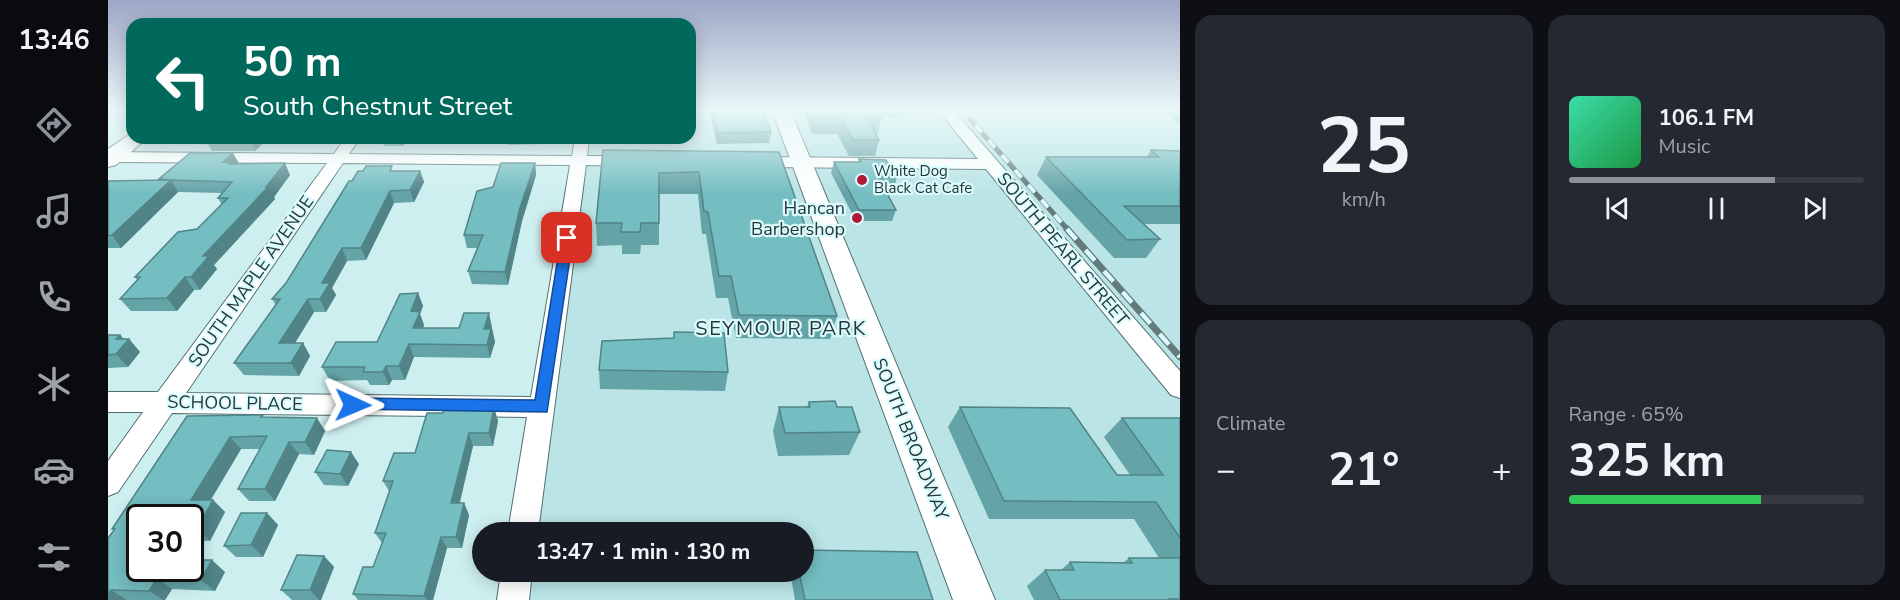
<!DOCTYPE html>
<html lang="en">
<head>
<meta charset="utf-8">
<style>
	:root { --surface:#171b24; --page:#242831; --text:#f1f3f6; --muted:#9ea1a6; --line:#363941; --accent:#8c9099 }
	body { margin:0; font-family:"Nunito Sans",sans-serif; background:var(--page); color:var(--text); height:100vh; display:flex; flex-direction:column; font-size:22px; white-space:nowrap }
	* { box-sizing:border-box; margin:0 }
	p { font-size:20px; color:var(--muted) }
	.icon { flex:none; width:33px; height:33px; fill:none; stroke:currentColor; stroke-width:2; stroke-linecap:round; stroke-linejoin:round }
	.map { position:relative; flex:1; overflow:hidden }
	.drawer { display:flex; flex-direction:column; gap:15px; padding:15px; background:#0d0f14; width:720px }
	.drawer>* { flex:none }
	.guide { position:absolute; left:18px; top:18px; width:570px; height:126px; border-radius:18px; box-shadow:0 3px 15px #0003; background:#00695c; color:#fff; overflow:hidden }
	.speed { position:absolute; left:18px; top:504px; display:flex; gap:12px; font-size:30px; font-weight:700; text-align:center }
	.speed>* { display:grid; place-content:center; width:78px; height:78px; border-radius:50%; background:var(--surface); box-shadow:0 3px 15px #0003; line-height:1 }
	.speed .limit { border:3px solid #111; border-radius:9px; background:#fff; color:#111 }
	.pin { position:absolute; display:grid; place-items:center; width:51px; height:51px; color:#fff; margin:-26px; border-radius:12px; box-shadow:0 3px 9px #0006 }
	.me { position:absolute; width:66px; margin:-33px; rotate:91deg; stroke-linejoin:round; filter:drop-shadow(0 0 4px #0008) }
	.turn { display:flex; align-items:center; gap:21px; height:126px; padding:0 18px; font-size:27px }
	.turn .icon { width:78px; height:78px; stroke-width:2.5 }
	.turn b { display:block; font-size:42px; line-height:51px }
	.big { font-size:45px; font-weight:700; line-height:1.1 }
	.drawer .card { flex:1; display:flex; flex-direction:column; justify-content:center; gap:9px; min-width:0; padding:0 21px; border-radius:18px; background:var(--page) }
	.drawer .dial { align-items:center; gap:0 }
	.dial b { font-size:78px; line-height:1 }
	.song { display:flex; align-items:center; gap:18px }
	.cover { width:72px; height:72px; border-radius:9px; background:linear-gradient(135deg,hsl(160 70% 55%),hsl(140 70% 35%)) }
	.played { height:6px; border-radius:3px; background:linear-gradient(90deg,var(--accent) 70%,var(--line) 70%) }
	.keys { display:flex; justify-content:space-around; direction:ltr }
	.heat { display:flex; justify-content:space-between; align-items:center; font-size:33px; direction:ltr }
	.charge { height:9px; border-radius:4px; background:linear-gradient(90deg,#34c759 65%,var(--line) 0) }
	.drawer .tiles { flex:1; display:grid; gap:15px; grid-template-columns:repeat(2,1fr) }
	.trip { position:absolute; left:364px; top:522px; width:342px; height:60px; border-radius:30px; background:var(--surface); box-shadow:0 3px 15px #0003; font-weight:700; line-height:60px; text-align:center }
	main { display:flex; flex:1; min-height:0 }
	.tab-bar { display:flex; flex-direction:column; width:108px; justify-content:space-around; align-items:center; background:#090b0e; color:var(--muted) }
	.tab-bar .icon { width:42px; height:42px }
	.tab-bar .selected { color:var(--accent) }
	.tab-bar b { font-size:27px; color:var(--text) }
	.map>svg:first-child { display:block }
	.built { fill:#bae4e6 }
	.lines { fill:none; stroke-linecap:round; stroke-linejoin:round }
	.minor-casing { stroke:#526f71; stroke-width:2 }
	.tertiary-casing { stroke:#526f71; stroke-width:2 }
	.secondary-casing { stroke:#526f71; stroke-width:2 }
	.minor { fill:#fff; fill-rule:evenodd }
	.tertiary { fill:#fff; fill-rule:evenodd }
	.secondary { fill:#fff; fill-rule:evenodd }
	.rail-far1-casing { stroke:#657a7b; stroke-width:5 }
	.rail-casing { stroke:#657a7b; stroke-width:7 }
	.rail-far1 { stroke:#dbfcfe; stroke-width:4; stroke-dasharray:10; stroke-linecap:butt }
	.rail { stroke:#dbfcfe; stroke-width:4.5; stroke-dasharray:14; stroke-linecap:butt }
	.wall { fill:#64a3a6 }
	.shaded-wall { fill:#518487 }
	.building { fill:#74bdc1; stroke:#518487; stroke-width:1.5 }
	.route { fill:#1a73e8; stroke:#114b97; stroke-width:1.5 }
	.poi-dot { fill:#ae1a36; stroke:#dbfcfe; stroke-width:2 }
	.labels { text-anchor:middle; stroke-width:4.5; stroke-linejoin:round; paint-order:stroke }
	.far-poi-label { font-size:15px; fill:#293637; stroke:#dbfcfe; text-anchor:start }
	.poi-label { font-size:18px; fill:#293637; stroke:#dbfcfe; text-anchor:end }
	.street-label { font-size:18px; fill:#293637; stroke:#dbfcfe }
	.neighbourhood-label { font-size:20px; letter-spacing:1.5px; fill:#293637; stroke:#dbfcfe }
</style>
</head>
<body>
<main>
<nav class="tab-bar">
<b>13:46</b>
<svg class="icon selected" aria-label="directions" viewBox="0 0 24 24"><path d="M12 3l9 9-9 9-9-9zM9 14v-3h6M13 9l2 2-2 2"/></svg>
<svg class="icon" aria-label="music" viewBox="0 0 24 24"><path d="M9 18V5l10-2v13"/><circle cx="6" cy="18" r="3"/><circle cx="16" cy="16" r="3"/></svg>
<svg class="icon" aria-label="phone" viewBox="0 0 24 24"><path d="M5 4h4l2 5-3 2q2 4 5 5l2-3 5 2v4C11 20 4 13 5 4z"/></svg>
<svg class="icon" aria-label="climate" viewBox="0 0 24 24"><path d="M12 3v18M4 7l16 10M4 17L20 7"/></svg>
<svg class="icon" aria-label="car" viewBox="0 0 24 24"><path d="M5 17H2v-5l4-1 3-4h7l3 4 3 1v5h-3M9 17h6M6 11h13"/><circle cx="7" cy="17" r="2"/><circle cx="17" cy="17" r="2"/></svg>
<svg class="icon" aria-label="filters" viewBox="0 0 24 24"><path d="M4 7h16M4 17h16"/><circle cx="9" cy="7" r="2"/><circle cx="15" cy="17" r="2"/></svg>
</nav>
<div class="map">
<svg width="1072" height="600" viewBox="0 0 1072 600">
	<rect width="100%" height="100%" fill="#ceeff0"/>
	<path class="built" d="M582 110H1072V600H405L409 572H696V532H415L474 138H582Z"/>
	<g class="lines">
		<g class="minor-casing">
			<path id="minor" d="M830 110H845L1072 371V398L1063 395 878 169 649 167 641 162 649 157 870 159Z
				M237 138H252L241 154 464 156 467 138H481L479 156H521L529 161 521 166 478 165 430 532H400L419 417 64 413 10 492 0 496V461L35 412H0V392H50L219 163 0 162V152L226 154ZM235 163 462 165 423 397 78 393Z
				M393 572H424L421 600H389Z"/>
		</g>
		<g class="tertiary-casing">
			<path id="tertiary" d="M664 110H682L887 600H845Z"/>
		</g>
		<g class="secondary-casing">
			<path id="secondary" d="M24 133V138H39L8 165 0 167V149Z"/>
		</g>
		<use href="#minor" class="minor"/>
		<use href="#tertiary" class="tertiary"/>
		<use href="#secondary" class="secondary"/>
		<g class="rail-far1-casing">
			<path id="rail-far1" d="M854 110 960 230"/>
		</g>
		<g class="rail-casing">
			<path id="rail" d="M959 229 1072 357"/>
		</g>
		<use href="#rail-far1" class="rail-far1"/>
		<use href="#rail" class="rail"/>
	</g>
	<path class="wall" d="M602 110H655L663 132 661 143 609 144 602 115Z
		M695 110H795L793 117H772L773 119 769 135 771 140 767 156H741L729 134H704Z
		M1059 110H1072V124L1057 113Z
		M58 138H209L205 143 156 142 147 151H104L100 144H62Z
		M274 138H332L331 140H303L294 146H276Z
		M400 138H436L434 144 401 145Z
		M495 150 671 152 729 316 722 339 628 338 620 298H608L598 234H594L590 194H551V245H533L532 254H514V245L489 246 488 223Z
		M1043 150 1072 151V224H1035L1052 239 1038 258H1006L929 175 938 157H1039Z
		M751 159 789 177 786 188H776L788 210 784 221H748L723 173 726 162H750Z
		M427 163 428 175 414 221 400 285 364 284 360 271 370 248H359L356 235 385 187Z
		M131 164 182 175 166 197 167 199 106 265 109 269 92 290H86L69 311H23L12 299 29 280 27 277 89 229 114 205 110 198 114 193 70 192 13 248H0V181L51 180Z
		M255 171H312L316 182 306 202 286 203 258 260 239 261 224 288 228 295 218 312H206L187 343H195L202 356 191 376 136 375 126 363 168 305 164 299 178 283 244 181Z
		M310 293 315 306 312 314 316 325 315 328H351L384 327 383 329 387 342 382 358 306 357 297 380H284L281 385H262L259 380 222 381 214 367 269 342Z
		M566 332 620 372 617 391 492 389 491 370 566 338Z
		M0 335H12L16 339H21L32 352 20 367 0 368Z
		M701 402 729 407 752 432 741 455 670 456 665 431 671 407H699Z
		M852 407 1009 475H1022L996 437 1014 418H1072V600H926L919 586 937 570H953L962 562 1015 563 1021 558H1051L1026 519H881L840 427Z
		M386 408 390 421 385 446H365L351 503H356L361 515 354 548H339L325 600H250L245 594 265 567 274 543 267 533 281 491 275 481 307 453 335 413Z
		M79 416 157 417 217 431 206 455 191 454 167 501H141L130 489 152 449H133L103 500H105L117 512 102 541H92L82 557V518L32 568 117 572 107 591 64 589 57 600H0L6 530 4 529Z
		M251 464 240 486 216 485 207 472Z
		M159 513 170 525 155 557H128L116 546Z
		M216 556 226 567 213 600H184L173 590Z
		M682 572H696L825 600H687Z"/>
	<path class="shaded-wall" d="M0 110H9L0 117Z
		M146 138H154L156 142 147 151 142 141Z
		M203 138H209L205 143Z
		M292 138H303V140L294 146Z
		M125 153 132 165 122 174 115 162Z
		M177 163 182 175 166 197 167 199 106 265 109 269 92 290 83 277 95 256 158 187Z
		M427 163 428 175 414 221 400 285 397 272 412 208Z
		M312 171 316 182 306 202 302 190Z
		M63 180 70 192 13 248 4 235Z
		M282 191 286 203 258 260 253 248Z
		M234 248 239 261 224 288 228 295 218 312 212 299 214 283Z
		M77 277 86 290 69 311 59 298Z
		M310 293 315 306 312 314 316 325 310 341 305 328 303 311Z
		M200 299 206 312 179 356 171 343Z
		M381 313 387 342 382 358 379 345 376 329Z
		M12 335 18 342 21 339 32 352 20 367 8 354V339Z
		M195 343 202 356 191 376 183 363Z
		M301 344 306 357 297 380 291 366Z
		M278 366 284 380 281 385 275 372Z
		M386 408 390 421 385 446 381 433Z
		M209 418 217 431 206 455 197 442Z
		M361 433 365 446 349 515 343 503Z
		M122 437 133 449 95 512 83 500Z
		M181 442 191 454 167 501 157 489Z
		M243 452 251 464 240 486 232 474Z
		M105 500 117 512 102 541 89 529Z
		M356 503 361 515 354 548 348 537Z
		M159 513 170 525 155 557 143 545Z
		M82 532 92 541 82 557Z
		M333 537 339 548 325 600H319L316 596Z
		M216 556 226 567 213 600H211L202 590Z
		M104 560 117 572 107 591 93 580Z
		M49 578 64 589 57 600H55L41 591Z
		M3 590 19 600H0V594Z"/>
	<path class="building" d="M604 110H655L663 132 610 133Z
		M704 110H768L773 119H760L771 140H745L733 118H708Z
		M102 138H146L142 141H98Z
		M495 150 671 152 729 316 631 315 623 276H611L600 212 596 211 591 172 551 173V223H533L532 232H513L514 223H488Z
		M1043 150 1072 151V206H1016L1052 239 1019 240 938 157H1051Z
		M82 153H125L115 162H123L121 164 177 163 158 187H160L95 256H101L83 277H77L59 298 12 299 32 277H27L70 232 89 229 120 198H110L124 182 63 180 4 235 0 236V181L62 180 51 179Z
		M751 159 778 160 789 177H770L788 210H751L726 162H753Z
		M393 163H427L412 208 397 272 360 271 375 235H356L369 191 385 187Z
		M258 166H284L282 171H312L302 190 282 191 253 248H234L214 283H222L212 299H200L171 343H195L183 363H126L172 299H164L178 283 241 181H244L250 171H255Z
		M310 293 303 311 312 312 305 328H351L356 313H381L376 329H383L379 345 301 344 291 366H278L275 372H255L257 367H214L228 342H269L292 294Z
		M566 332 616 333 620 372 491 370 494 341 566 338Z
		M0 335H12L8 339H21L8 354 0 355Z
		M727 401 729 407H744L752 432 677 433 671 407H702L701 402Z
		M852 407 962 408 1009 475H1055L1014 418H1072V538L1048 502 896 501Z
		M386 408 381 433H361L343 503H356L348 537H333L316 596 245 594 255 567H265L278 533H267L285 481H275L286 453H307L319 413H335L336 409Z
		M155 415 153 417 209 418 197 442H181L157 489H130L159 436 122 437 83 500H105L89 529H82V518H32V568H82V560H104L93 580 49 578 41 591 3 590 0 594V538L7 529H4L79 416Z
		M219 450 243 452 232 474 207 472Z
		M133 513H159L143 545 116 546Z
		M696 550 809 552 825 600H697L691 572H696Z
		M189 555 216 556 202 590H173Z
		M1021 558H1072V599H1061L1062 600H952L937 570H966L962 562 1024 563Z"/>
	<linearGradient id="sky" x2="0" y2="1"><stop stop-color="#9da6c6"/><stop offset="0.57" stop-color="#e9f8f8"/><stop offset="1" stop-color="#e9f8f8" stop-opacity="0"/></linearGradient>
	<rect width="1072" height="194" fill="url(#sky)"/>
	<path class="route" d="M459 234 465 238 439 412 240 409 237 405 240 400 245 398 427 400 453 238Z"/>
	<g class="poi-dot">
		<circle cx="754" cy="180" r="6"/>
		<circle cx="749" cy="218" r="6"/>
	</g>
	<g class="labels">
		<g class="far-poi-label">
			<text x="766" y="176">White Dog<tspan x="766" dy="17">Black Cat Cafe</tspan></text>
		</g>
		<g class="poi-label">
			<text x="737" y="214">Hancan<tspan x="737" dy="21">Barbershop</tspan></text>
		</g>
		<g class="street-label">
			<text transform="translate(955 249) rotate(50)" y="6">SOUTH PEARL STREET</text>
			<text transform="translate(143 281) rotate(-55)" y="6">SOUTH MAPLE AVENUE</text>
			<text transform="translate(127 403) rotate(1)" y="6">SCHOOL PLACE</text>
			<text transform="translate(803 439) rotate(68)" y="6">SOUTH BROADWAY</text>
		</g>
		<g class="neighbourhood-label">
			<text x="673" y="335">SEYMOUR PARK</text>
		</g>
	</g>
</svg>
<div class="speed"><div class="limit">30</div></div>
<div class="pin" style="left:459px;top:238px;background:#d93025"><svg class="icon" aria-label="arrive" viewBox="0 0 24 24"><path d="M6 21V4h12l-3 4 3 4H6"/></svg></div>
<svg class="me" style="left:245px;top:405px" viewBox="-20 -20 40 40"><path d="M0-17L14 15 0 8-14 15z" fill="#1a73e8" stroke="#fff" stroke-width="4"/></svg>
<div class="trip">13:47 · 1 min · 130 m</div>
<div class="guide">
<div class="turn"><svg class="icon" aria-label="left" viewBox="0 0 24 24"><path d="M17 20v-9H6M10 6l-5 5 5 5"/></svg><div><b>50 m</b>South Chestnut Street</div></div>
</div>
</div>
<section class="drawer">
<div class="tiles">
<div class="card dial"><b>25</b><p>km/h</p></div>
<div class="card">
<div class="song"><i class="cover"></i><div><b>106.1 FM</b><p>Music</p></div></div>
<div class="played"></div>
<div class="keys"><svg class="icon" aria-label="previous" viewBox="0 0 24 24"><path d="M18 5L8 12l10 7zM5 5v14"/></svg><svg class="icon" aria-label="pause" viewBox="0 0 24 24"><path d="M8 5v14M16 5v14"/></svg><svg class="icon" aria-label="next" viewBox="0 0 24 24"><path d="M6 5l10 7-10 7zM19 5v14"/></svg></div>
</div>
<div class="card"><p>Climate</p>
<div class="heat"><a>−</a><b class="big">21°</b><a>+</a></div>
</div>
<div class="card"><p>Range · 65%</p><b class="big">325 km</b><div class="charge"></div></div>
</div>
</section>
</main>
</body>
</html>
